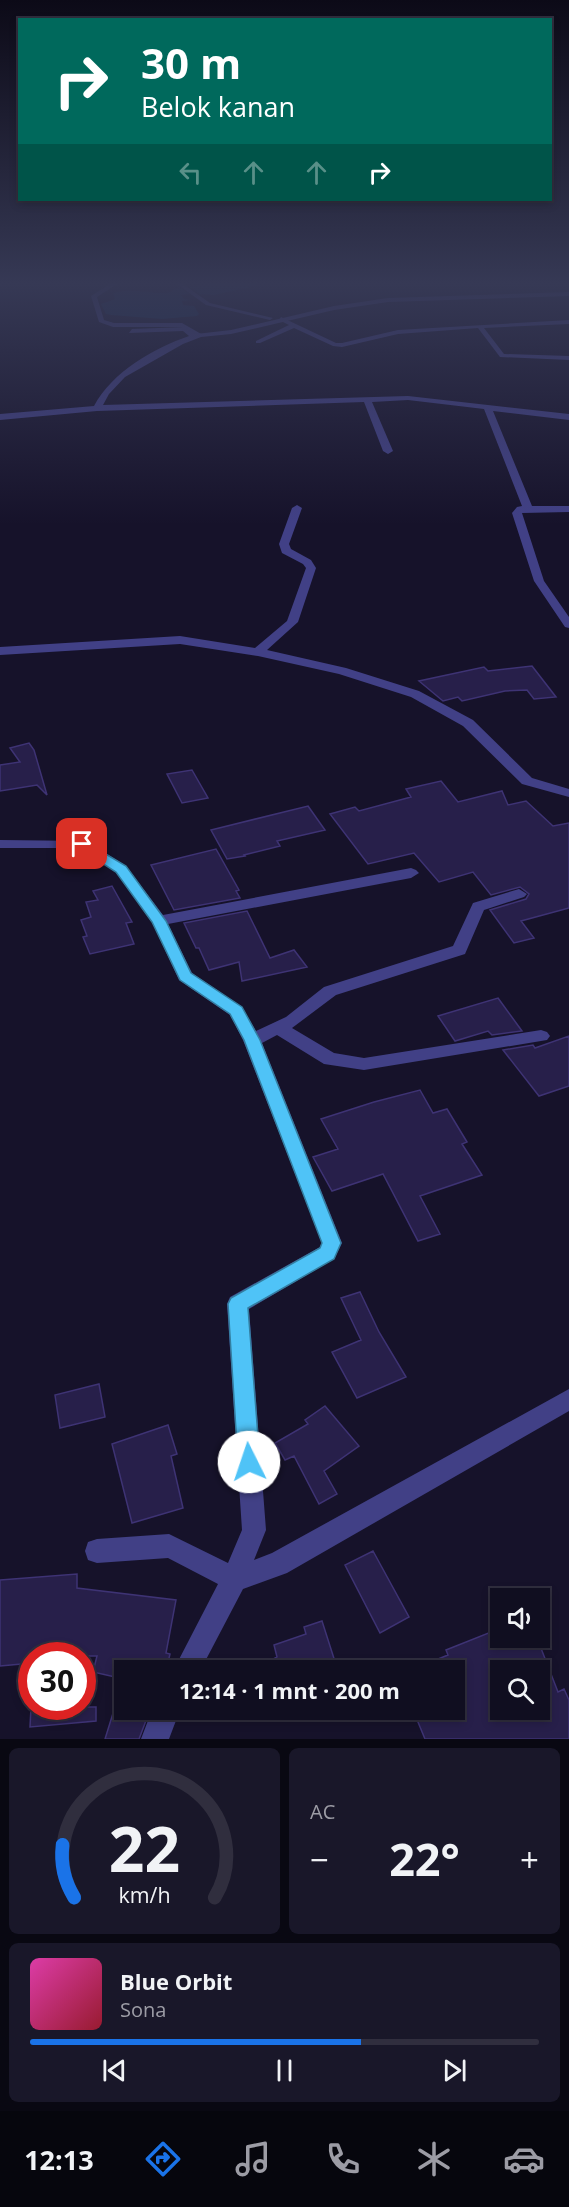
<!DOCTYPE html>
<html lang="id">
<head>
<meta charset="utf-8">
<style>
	:root { --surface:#100e20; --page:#191729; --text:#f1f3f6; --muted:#9c9ca5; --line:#302e3e; --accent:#1a73e8 }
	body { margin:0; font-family:"Open Sans",sans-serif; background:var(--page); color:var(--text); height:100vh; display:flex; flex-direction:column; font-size:22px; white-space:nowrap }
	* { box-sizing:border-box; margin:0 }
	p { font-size:20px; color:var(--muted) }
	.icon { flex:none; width:33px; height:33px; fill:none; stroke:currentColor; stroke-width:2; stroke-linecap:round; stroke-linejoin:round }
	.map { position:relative; height:1739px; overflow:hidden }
	.sheet { display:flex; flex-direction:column; gap:9px; padding:9px; background:#090812; flex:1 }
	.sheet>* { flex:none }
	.guide { position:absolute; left:18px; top:18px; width:534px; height:183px; border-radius:0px; box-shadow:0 3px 9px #0003,0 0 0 2px var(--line); background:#00695c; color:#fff; overflow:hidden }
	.buttons { position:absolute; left:490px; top:1588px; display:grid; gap:12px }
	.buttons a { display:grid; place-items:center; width:60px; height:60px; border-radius:0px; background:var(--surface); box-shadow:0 3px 9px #0003,0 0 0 2px var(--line); font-size:30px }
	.speed { position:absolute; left:18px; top:1642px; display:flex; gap:12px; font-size:30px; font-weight:700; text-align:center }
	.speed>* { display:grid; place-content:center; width:78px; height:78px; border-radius:50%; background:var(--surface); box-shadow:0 3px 9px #0003,0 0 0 2px var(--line); line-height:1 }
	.speed .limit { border:9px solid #d22; background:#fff; color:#111 }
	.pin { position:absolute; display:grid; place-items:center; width:51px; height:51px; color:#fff; margin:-26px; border-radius:12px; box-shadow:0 3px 9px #0006 }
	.me { position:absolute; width:66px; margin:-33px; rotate:356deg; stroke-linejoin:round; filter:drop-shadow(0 0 4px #0008) }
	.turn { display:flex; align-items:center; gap:21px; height:126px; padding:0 24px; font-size:27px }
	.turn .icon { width:78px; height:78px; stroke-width:2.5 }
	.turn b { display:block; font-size:42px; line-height:51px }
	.lanes { display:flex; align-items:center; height:57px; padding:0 24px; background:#0003; justify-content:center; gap:30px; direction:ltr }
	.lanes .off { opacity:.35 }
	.big { font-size:45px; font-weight:700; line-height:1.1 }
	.sheet .tile { flex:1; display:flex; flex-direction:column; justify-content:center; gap:9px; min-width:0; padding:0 21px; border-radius:9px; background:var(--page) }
	.sheet .dial { align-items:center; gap:0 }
	.dial svg { height:156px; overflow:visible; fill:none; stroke:var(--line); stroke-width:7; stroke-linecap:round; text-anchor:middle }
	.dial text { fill:var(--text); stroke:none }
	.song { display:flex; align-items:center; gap:18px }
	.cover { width:72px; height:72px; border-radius:9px; background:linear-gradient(135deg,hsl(320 70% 55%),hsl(350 70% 35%)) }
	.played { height:6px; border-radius:3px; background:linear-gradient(90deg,var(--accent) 65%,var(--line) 65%) }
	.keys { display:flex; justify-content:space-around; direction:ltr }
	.heat { display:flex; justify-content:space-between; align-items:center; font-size:33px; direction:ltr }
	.sheet .tiles { flex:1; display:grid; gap:9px; grid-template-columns:1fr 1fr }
	.tile:last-child { grid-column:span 2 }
	.trip { position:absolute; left:114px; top:1660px; width:351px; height:60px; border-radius:0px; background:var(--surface); box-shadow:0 3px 9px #0003,0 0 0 2px var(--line); font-weight:700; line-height:60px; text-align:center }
	.tabs { display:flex; height:96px; justify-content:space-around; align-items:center; background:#06060d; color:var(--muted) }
	.tabs .icon { width:42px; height:42px }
	.tabs .active { color:var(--accent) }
	.tabs b { font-size:27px; color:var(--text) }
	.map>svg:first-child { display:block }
	.water { fill:#122a4e }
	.building { fill:#271f4a; stroke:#3e3374; stroke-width:1.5; fill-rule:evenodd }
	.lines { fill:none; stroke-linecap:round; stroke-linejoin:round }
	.lane { fill:#414086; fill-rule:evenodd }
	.street { fill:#414086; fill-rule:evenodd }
	.route { fill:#4fc3f7; stroke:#337fa1; stroke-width:1.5 }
</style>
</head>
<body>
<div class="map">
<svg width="569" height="1739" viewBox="0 0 569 1739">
	<rect width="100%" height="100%" fill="#16122a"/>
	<path class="water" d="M219 282H257L255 284 259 285 214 295 199 294 191 287Z
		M179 287 190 294 181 295 184 299 191 300 182 301 183 305 194 306 199 314 197 316 162 319 111 315 106 314 101 304 115 299 113 293C130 288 146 293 163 293 171 294 173 289 179 287Z"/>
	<path class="building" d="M532 666 556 697 534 699 527 690 505 691 462 701 458 697 443 701 419 681 484 667 488 671Z
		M29 743 34 750 47 795 37 785 0 791V765L20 762 10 748Z
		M192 770 208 798 182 803 167 774Z
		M441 781 458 802 502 791 508 805 526 801 553 826 569 823V908L521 921 534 938 514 943 490 910 526 899 529 894 520 887 491 895 473 872 439 882 414 853 368 864 330 814 355 807 359 811 411 797 406 789Z
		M308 806 325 830 277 841 280 846 244 855 245 856 227 859 211 830Z
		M216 849 239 890 236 891 240 898 174 910 151 865Z
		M112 886 132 922 126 923 134 944 90 954 83 937 87 936 81 920 91 917 86 902 98 900 93 891Z
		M247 911 270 958 294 950 307 967 242 981 239 962 209 970 199 948H196L184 923Z
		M498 998 522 1031 492 1035 488 1031 455 1041 438 1016Z
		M569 1036V1086L539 1096 503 1050 533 1045 535 1048Z
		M420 1090 433 1113 447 1109 467 1142 462 1144 482 1175 420 1196 440 1234 418 1241 383 1174 332 1191 313 1157 338 1149 321 1119 374 1102Z
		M360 1292 379 1332 406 1377 357 1398 332 1352 361 1340 341 1298Z
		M99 1384 105 1417 60 1428 55 1395Z
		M325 1406 359 1446 324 1471 337 1494 319 1504 294 1456 285 1460 275 1443 308 1424 305 1420Z
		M168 1425 177 1454 171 1456 183 1508 132 1523 112 1444Z
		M373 1551 409 1617 380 1633 345 1565Z
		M77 1574V1588L176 1600 166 1653 170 1654 166 1671H124V1679L93 1672 97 1656H32V1663L0 1666V1580Z
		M322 1621 338 1671H252L277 1657 274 1645 306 1634 304 1627Z
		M501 1628V1638H537L558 1692 564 1689 569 1700V1739H425L413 1710H454V1671L411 1670 448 1655 446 1650ZM501 1671H540V1710H501Z
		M31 1707H96V1721L30 1727Z
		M114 1710H150L139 1739H105Z"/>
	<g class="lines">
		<path class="lane" d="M113 282H120L97 297 104 320 114 323H182L203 335 198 336 181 327H113L99 322 91 296Z
			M174 282H180L210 303 273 318 270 320 206 305Z
			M281 317 336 343H342L398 330 569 320V324L484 328 504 354 569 356V360L500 357 478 328 398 334 342 347 333 346 294 328 260 343H256V341L289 325 279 320Z"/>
		<path class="street" d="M569 292V296L388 302 334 310 231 334 201 337 183 344 125 377 109 394 103 405 408 396 569 414V420L493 411 532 506H569V512L522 513 544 581 569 617V628L565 627 534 581 512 513 517 507 522 506 484 409 408 400 372 402 393 451 388 454 383 451 364 402 97 411 0 420V414L94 406C112 372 154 348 189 336L183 331 129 333 132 329 185 327 196 334 231 330 334 306 388 298Z
			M297 505 302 508 289 544 291 549 311 560 316 568 298 622 267 650 346 668 419 691 473 720 532 778 569 789V797L522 784 463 726 411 697 339 674 258 656 180 644 0 655V647L180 636 255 648 287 621 306 568 303 564 282 553 279 544 292 508Z
			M0 840 87 841 126 866 163 915 411 868 416 870 419 873 411 878 168 924 192 973 242 1007 256 1031 286 1017 324 987 453 946 473 903 519 889 527 894 524 897 484 910 465 954 336 995 292 1028 334 1053 364 1058 541 1030 547 1032 550 1036 547 1040 364 1070 324 1064 277 1035 262 1043 342 1243 334 1259 249 1309 266 1530 254 1560 272 1553 569 1389V1411L287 1573 243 1589 200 1671H173L218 1584 168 1558 97 1563 88 1560 85 1551 88 1542 97 1539 169 1534 228 1563 242 1530 227 1304 230 1297 320 1247 322 1243 243 1040 230 1015 179 980 152 922 116 872 79 848H0Z
			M152 1710H180L169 1739H141Z"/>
	</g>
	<linearGradient id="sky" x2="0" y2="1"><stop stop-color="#0c0a17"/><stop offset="0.54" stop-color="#363955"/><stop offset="1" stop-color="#363955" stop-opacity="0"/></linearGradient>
	<rect width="569" height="525" fill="url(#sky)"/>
	<path class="route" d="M82 840 126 866 166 921 191 973 242 1007 260 1040 341 1243 334 1259 248 1308 260 1462 257 1469 249 1473 242 1469 238 1462 228 1304 231 1298 320 1248 322 1243 244 1040 230 1014 180 980 152 922 116 872 77 847 75 844 77 841Z"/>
</svg>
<div class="buttons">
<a><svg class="icon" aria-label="sound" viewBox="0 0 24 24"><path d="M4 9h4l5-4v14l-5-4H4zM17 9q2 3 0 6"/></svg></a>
<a><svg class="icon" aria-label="search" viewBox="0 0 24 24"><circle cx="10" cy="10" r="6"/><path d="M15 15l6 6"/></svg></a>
</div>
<div class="speed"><div class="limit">30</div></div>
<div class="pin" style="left:82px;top:844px;background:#d93025"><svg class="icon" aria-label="arrive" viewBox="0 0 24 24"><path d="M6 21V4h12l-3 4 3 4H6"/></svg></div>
<svg class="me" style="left:249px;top:1462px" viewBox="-20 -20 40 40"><circle r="19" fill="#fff"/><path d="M0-13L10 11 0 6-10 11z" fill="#4fc3f7"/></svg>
<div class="trip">12:14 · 1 mnt · 200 m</div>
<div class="guide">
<div class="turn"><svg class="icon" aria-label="right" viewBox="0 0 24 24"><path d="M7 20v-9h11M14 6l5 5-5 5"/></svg><div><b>30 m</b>Belok kanan</div></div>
<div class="lanes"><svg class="icon off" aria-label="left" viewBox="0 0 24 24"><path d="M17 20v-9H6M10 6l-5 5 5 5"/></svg><svg class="icon off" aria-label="ahead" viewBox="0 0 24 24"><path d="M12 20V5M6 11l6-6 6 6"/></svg><svg class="icon off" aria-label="ahead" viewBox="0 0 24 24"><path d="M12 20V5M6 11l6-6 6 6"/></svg><svg class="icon" aria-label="right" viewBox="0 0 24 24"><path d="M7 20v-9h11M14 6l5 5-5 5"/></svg></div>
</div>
</div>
<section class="sheet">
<div class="tiles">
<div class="tile dial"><svg viewBox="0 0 100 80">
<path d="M14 69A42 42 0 1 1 86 69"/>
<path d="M14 69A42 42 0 0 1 8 42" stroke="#1a73e8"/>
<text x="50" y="56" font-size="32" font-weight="700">22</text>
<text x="50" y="72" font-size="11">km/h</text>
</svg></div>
<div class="tile"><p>AC</p>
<div class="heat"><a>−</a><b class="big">22°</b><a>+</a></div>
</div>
<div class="tile">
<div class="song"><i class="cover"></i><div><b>Blue Orbit</b><p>Sona</p></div></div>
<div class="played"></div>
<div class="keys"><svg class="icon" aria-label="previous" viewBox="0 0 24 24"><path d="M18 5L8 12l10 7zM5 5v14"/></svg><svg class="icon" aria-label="pause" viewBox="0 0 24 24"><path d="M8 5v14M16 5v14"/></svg><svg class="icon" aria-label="next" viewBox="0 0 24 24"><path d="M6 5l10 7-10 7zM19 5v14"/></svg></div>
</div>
</div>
</section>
<nav class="tabs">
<b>12:13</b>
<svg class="icon active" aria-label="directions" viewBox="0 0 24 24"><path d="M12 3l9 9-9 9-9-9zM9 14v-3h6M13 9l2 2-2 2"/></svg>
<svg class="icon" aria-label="music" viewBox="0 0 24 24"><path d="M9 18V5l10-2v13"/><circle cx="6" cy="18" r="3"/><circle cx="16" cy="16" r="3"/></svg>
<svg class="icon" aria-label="phone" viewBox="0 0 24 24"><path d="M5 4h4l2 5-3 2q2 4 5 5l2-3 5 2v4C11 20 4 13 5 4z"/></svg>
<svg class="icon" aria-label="climate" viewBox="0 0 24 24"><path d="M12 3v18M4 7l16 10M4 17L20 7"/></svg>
<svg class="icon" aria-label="car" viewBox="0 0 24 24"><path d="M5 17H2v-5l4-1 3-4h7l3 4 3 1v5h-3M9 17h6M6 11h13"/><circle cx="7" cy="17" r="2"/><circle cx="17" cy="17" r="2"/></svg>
</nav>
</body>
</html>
